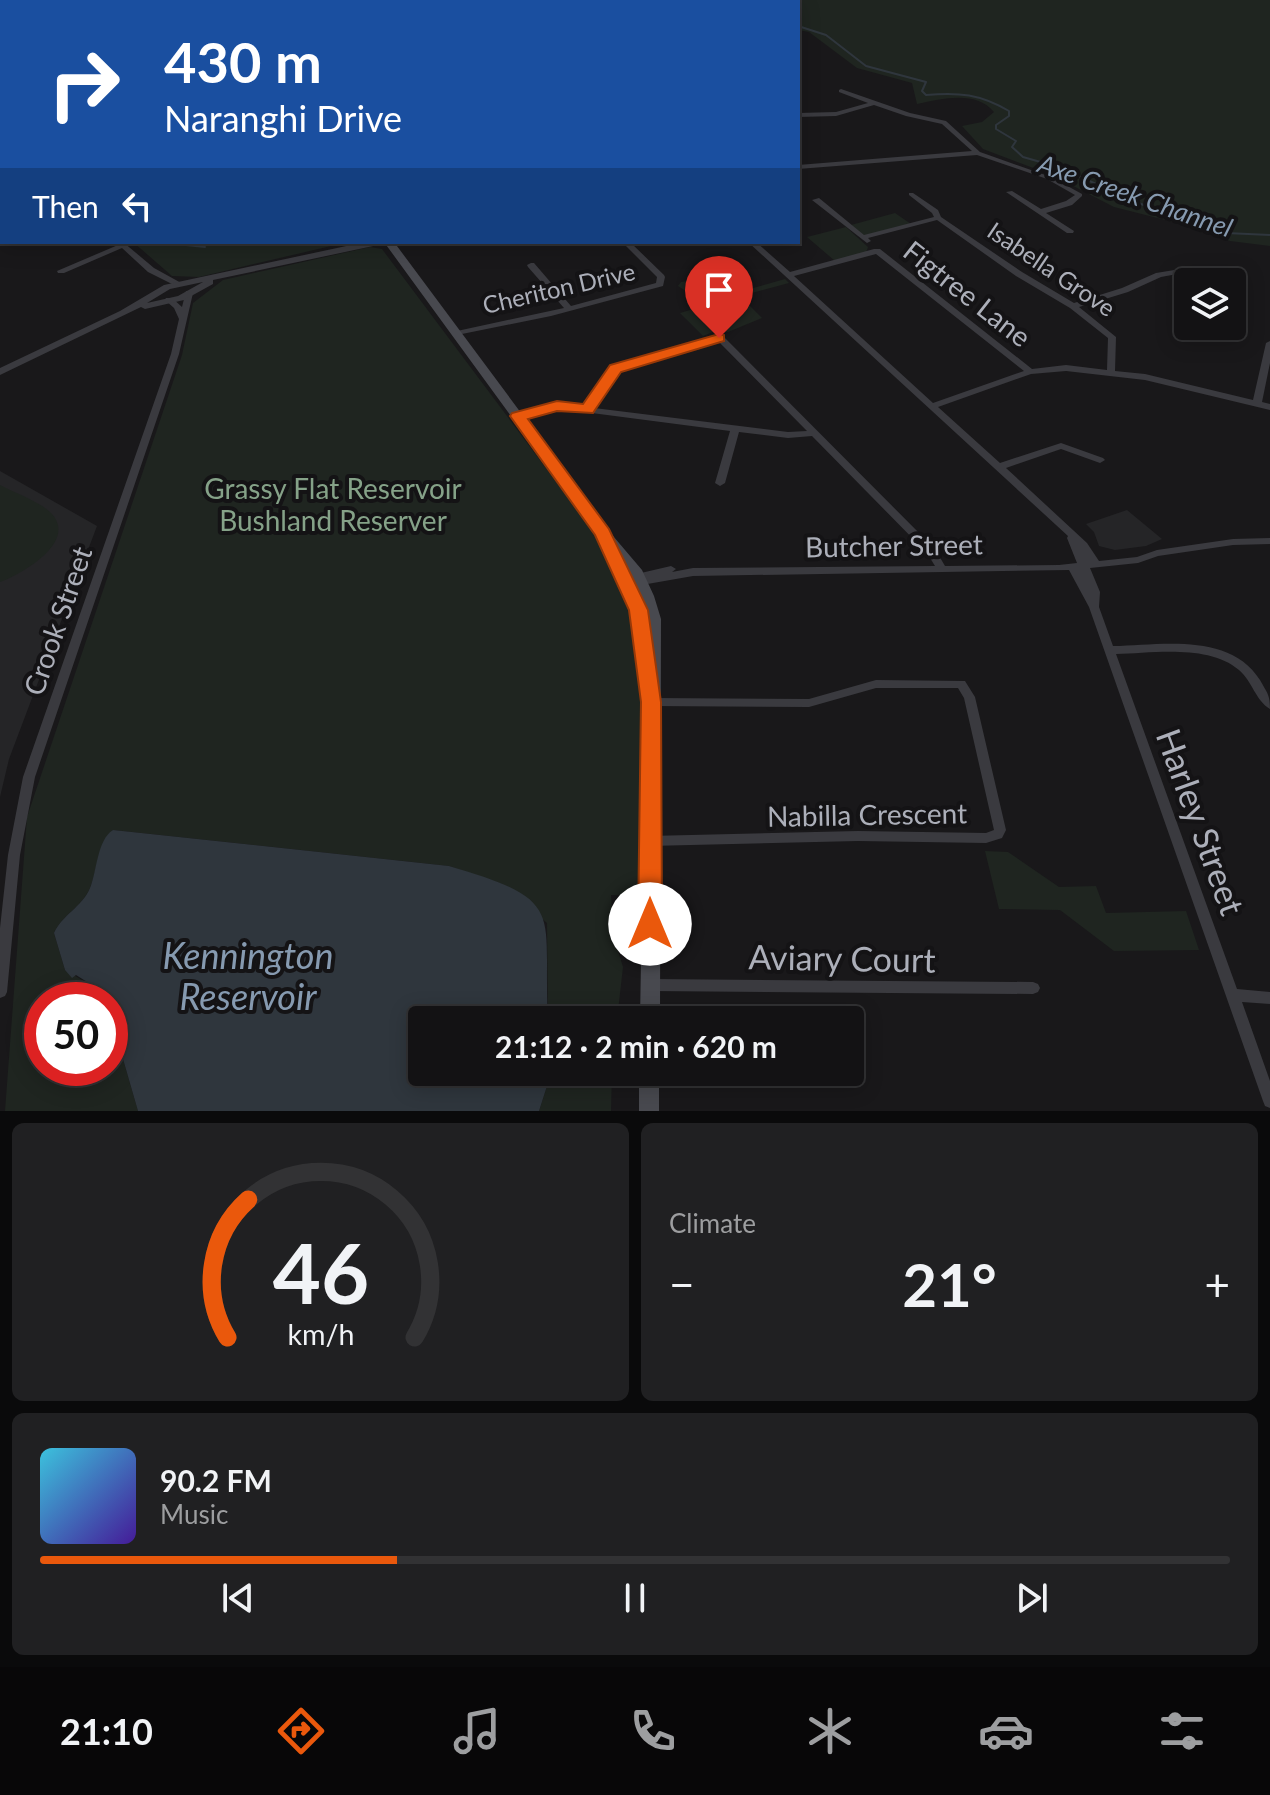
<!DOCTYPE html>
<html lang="en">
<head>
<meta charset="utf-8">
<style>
	:root { --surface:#131214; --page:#202022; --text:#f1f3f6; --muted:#9d9ea0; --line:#323234; --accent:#ea580c }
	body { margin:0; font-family:Lato,sans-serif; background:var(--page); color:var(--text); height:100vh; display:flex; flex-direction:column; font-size:30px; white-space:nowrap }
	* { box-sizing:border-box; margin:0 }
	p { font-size:26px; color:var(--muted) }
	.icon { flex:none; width:44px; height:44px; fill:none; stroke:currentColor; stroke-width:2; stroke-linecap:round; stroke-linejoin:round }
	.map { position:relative; height:1111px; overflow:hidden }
	.drawer { display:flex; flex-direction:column; gap:12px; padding:12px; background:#0a0a0b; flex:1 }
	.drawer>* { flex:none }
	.guide { position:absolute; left:0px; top:0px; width:800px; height:244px; box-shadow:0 4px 20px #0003,0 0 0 2px var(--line); background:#1a4fa0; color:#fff; overflow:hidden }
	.buttons { position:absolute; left:1174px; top:268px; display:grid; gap:16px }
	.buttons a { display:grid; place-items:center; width:72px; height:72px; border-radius:8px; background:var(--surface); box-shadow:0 4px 20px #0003,0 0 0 2px var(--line); font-size:40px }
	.speed { position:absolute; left:24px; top:982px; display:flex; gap:16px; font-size:40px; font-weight:700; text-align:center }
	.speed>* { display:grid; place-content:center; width:104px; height:104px; border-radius:50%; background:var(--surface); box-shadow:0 4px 20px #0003,0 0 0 2px var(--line); line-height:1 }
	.speed .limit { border:12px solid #d22; background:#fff; color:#111 }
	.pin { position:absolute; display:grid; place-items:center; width:68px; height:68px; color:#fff; margin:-82px -34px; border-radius:50% 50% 50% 0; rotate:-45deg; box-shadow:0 0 8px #0007 }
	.pin .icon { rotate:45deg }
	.me { position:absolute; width:88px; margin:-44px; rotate:0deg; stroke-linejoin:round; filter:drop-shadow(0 0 6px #0008) }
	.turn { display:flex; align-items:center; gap:28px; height:168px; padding:0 32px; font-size:36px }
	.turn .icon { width:104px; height:104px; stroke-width:2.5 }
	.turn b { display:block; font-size:56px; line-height:68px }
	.then { display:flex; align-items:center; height:76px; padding:0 32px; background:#0003; gap:16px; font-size:30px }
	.big { font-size:60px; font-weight:700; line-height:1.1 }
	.drawer .tile { flex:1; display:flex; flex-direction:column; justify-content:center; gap:12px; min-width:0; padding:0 28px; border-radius:12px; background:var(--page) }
	.drawer .dial { align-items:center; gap:0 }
	.dial svg { height:208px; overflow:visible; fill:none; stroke:var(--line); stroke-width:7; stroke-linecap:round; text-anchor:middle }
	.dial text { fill:var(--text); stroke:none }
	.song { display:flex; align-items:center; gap:24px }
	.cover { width:96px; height:96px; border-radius:12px; background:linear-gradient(135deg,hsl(190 70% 55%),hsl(260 70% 35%)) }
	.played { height:8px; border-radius:4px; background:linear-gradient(90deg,var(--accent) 30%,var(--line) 30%) }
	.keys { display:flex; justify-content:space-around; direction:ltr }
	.heat { display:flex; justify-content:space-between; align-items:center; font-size:44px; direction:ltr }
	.drawer .tiles { flex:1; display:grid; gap:12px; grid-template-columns:1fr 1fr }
	.tile:last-child { grid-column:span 2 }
	.trip { position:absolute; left:408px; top:1006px; width:456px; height:80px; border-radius:8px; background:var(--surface); box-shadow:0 4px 20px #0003,0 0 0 2px var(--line); font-weight:700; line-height:80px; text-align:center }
	.tab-bar { display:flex; height:128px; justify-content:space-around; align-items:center; background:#080708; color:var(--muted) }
	.tab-bar .icon { width:56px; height:56px }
	.tab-bar .on { color:var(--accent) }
	.tab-bar b { font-size:36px; color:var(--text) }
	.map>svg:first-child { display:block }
	.built { fill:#252527 }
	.green { fill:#1f2520; fill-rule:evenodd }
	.water { fill:#2f363d }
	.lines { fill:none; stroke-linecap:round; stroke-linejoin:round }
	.stream { stroke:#2f363d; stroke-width:2 }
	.minor { fill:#3a3a3f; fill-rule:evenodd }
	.tertiary { fill:#3a3a3f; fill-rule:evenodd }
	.secondary { fill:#48494f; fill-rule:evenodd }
	.route { fill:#ea580c; stroke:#983908; stroke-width:2 }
	.labels { text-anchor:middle; stroke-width:8; stroke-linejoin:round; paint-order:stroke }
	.far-street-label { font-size:24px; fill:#acafb9; stroke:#141315 }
	.far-water-label { font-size:26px; font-style:italic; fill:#869ab0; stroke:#141315 }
	.street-label { font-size:28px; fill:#acafb9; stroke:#141315 }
	.park-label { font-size:28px; fill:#85a288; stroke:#141315 }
	.near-street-label { font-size:34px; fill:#acafb9; stroke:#141315 }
	.near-water-label { font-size:36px; font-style:italic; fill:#869ab0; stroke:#141315 }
</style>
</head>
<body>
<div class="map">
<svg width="1270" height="1111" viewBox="0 0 1270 1111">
	<rect width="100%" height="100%" fill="#19181a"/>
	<path class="built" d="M0 471 97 526 9 759 0 797Z
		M1127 510 1162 539 1146 546 1115 550 1099 546 1094 532 1086 524Z"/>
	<path class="green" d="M649 0H1270V246L1230 241 1197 228 1114 207 1052 175 983 149 962 126 982 122 994 112C975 90 943 99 917 104L912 83 857 68 809 32 798 30V2Z
		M895 213 911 224 864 236 851 225Z
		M846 227 868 247 866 253 835 261 807 237Z
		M133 242H348L199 277 172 276Z
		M370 247 382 249 584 519 611 560 625 584 640 635 642 671 640 896 611 895 614 938 623 967 617 1020H548L547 923 502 884 449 866 113 830C97 843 98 869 90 888 82 907 62 915 54 933L65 970 111 997 118 1006 121 1015 123 1059 138 1111H5L27 817 182 355 193 303 223 280ZM42 1000H110V1068H42Z
		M718 276 735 293 785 279 789 283 740 296 762 318 728 332 718 330 703 336 680 313 707 305 678 286 681 282Z
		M0 485C15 493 38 501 50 512 80 541 22 574 0 582Z
		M985 851 1008 852 1059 887 1096 886 1106 913 1186 911 1199 950 1114 951 1060 910 999 909Z
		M546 1072H612L611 1111H539L547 1086Z"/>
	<path class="water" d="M113 830 449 866C570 901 542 912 548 1020H422V1072H546L547 1086 539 1111H138L123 1059 121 1015 118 1006 111 997 76 975 72 978 65 970 54 933C62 915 82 907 90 888 97 871 97 840 113 830Z"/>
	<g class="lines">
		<path class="stream" d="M676 0 682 2
			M798 26 826 35 866 66 926 82 922 91 926 95C959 92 980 94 1009 111V116L996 125V129L1016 141 1012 147 1023 157 1058 167 1148 207 1211 222 1226 233 1270 235
			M157 242 205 247"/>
		<path class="minor" d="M256 0H264L261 2H253Z
			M359 0H367L370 2H362Z
			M473 0H480L482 2H475Z
			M571 0H577V2H571Z
			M841 89 910 113 946 121 980 152 1051 177 1082 194V196L1072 205 1046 213 1074 231 1073 233H1067L1006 192 1012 191 1041 209 1066 201 1075 195 1047 179 977 155 798 169V165L972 151 942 124 906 116 874 105 836 116 798 117V113L836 112 868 103 839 92V90Z
			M0 153H2V158H0Z
			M909 193H913L938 210 941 217 1022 272 1074 303 1122 288 1156 273 1199 266V270L1161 277 1128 292 1079 307 1116 337 1115 371 1145 374 1253 400 1266 343 1270 341V363L1262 402 1270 404V410L1145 380 1066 371 1031 374 938 407 1000 463 1061 443 1103 458 1105 460 1100 463 1061 449 1006 468 1087 543 1099 561 1137 557 1157 550 1233 539 1270 538V544L1233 545 1158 556 1138 563 1090 568 1100 592 1099 607 1113 646C1161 645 1230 632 1260 680 1267 693 1270 694 1270 709 1256 701 1252 681 1239 670 1209 644 1153 653 1116 654L1237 989 1270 992V1004L1242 1002 1270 1081V1108L1265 1106 1263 1101 1089 607 1069 570 693 576 636 586 632 585 627 579 628 576 671 566 676 569 672 572 693 568 935 566 927 553 812 436 788 438 739 432 725 483 720 486 715 483 730 431 561 409 518 419 514 416 515 414 561 403 586 407 612 367 718 337H724L935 549 945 566 1059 565 1077 563 1067 538 1068 536 748 242H756L790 272 874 249H880L1032 369 1066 365 1107 370 1108 338 1070 308 1016 276 937 220 868 238 871 241 867 243 812 200 819 198 864 235 934 217 932 213 909 195ZM876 254 1024 371 933 403 794 276ZM719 342 807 431 788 432 594 408 618 371Z
			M0 220H2V225H0Z
			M115 242H123L154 268 183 284 179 286H176L148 272 122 248 64 273H58L57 271 118 245Z
			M622 242H630L664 275 665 277 663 286 551 316 457 335 453 333 457 331 564 308 528 267 527 265 531 263H534L571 306 656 283 657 277Z
			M186 291H192L193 293 179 354 35 777 20 855 7 992 5 996 0 998V928L8 855 23 777 171 354 179 319 174 308 165 300 166 298H172L182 307Z
			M876 680 965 681 975 697 1006 830 1002 838 986 843 858 841 649 846 645 845 643 841 645 837 649 836 858 831 986 833 994 830 964 698 958 688H876L809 707 651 706 647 705 645 702 647 699 651 698 809 699Z
			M650 979 1033 982 1038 984 1040 988 1038 992 1033 994 650 991 645 989 643 985 645 981Z"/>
		<path class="tertiary" d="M365 242H382L378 245 213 280V284L184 300 145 309 141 307 0 375V368L120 311 164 285ZM203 282 178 296 147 303 170 289Z"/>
		<path class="secondary" d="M139 0H148L150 2H141Z
			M384 242H394L608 530 642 570 654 596 661 619 660 1020H640L646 666 641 664 638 660 631 610 603 548 605 545ZM627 570 629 572 641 601Z
			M639 1072H659V1111H639Z"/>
	</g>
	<path class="route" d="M719 334 724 335V341L621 372 593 413 557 411 528 419 609 529 648 610 661 702 662 924 658 931 650 935 641 931 638 924 641 702 629 610 595 535 510 416 512 413 557 401 583 404 610 365Z"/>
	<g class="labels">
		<g class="far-street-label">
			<text transform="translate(1051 270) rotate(34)" y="8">Isabella Grove</text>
			<text transform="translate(559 289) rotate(-13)" y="8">Cheriton Drive</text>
		</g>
		<g class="far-water-label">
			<text transform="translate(1135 196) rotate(19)" y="9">Axe Creek Channel</text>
		</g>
		<g class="street-label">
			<text transform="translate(967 294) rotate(38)" y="10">Figtree Lane</text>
			<text transform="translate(894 546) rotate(-1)" y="10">Butcher Street</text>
			<text transform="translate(58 621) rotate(-71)" y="10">Crook Street</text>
			<text transform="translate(867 815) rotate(-1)" y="10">Nabilla Crescent</text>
		</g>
		<g class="park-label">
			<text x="333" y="499">Grassy Flat Reservoir<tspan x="333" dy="32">Bushland Reserver</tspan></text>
		</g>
		<g class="near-street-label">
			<text transform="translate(1200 822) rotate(70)" y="12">Harley Street</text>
			<text transform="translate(842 959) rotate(1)" y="12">Aviary Court</text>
		</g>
		<g class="near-water-label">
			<text x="248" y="969">Kennington<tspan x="248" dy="41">Reservoir</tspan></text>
		</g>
	</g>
</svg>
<div class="buttons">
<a><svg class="icon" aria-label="layers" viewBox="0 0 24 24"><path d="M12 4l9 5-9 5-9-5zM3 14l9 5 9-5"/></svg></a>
</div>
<div class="speed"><div class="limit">50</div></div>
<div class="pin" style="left:719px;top:338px;background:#d93025"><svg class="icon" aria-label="arrive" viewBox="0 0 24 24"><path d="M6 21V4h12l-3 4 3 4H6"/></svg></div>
<svg class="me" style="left:650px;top:924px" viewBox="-20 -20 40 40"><circle r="19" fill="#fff"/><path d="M0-13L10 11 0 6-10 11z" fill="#ea580c"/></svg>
<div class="trip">21:12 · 2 min · 620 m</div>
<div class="guide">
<div class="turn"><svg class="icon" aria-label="right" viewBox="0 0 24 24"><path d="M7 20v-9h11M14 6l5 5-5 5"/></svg><div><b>430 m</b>Naranghi Drive</div></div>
<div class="then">Then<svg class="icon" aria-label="left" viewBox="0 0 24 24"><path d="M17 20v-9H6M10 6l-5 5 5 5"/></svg></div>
</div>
</div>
<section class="drawer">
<div class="tiles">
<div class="tile dial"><svg viewBox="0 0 100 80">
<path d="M14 69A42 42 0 1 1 86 69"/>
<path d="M14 69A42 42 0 0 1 22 16" stroke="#ea580c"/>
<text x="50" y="56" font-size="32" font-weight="700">46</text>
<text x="50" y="72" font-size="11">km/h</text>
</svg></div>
<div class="tile"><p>Climate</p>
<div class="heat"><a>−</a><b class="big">21°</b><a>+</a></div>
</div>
<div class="tile">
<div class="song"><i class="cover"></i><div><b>90.2 FM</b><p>Music</p></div></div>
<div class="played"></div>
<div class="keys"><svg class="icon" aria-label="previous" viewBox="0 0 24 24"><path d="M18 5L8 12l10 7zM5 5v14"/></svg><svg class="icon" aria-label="pause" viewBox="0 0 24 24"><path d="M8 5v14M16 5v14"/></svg><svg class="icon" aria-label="next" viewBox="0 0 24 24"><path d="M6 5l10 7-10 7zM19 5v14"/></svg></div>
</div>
</div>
</section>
<nav class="tab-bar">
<b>21:10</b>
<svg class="icon on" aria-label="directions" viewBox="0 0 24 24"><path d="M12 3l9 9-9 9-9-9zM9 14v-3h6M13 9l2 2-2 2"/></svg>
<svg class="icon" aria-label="music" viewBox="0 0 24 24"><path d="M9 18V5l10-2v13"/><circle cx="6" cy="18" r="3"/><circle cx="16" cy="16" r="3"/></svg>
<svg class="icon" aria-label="phone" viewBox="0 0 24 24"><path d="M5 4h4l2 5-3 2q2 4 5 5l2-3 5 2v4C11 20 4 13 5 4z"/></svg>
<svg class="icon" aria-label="climate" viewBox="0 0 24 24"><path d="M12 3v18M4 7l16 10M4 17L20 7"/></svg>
<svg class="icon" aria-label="car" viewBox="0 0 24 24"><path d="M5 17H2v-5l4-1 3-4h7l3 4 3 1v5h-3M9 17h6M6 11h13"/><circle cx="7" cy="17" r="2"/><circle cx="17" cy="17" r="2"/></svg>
<svg class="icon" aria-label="filters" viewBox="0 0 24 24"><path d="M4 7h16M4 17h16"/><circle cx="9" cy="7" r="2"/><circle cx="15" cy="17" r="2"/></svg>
</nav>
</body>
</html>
